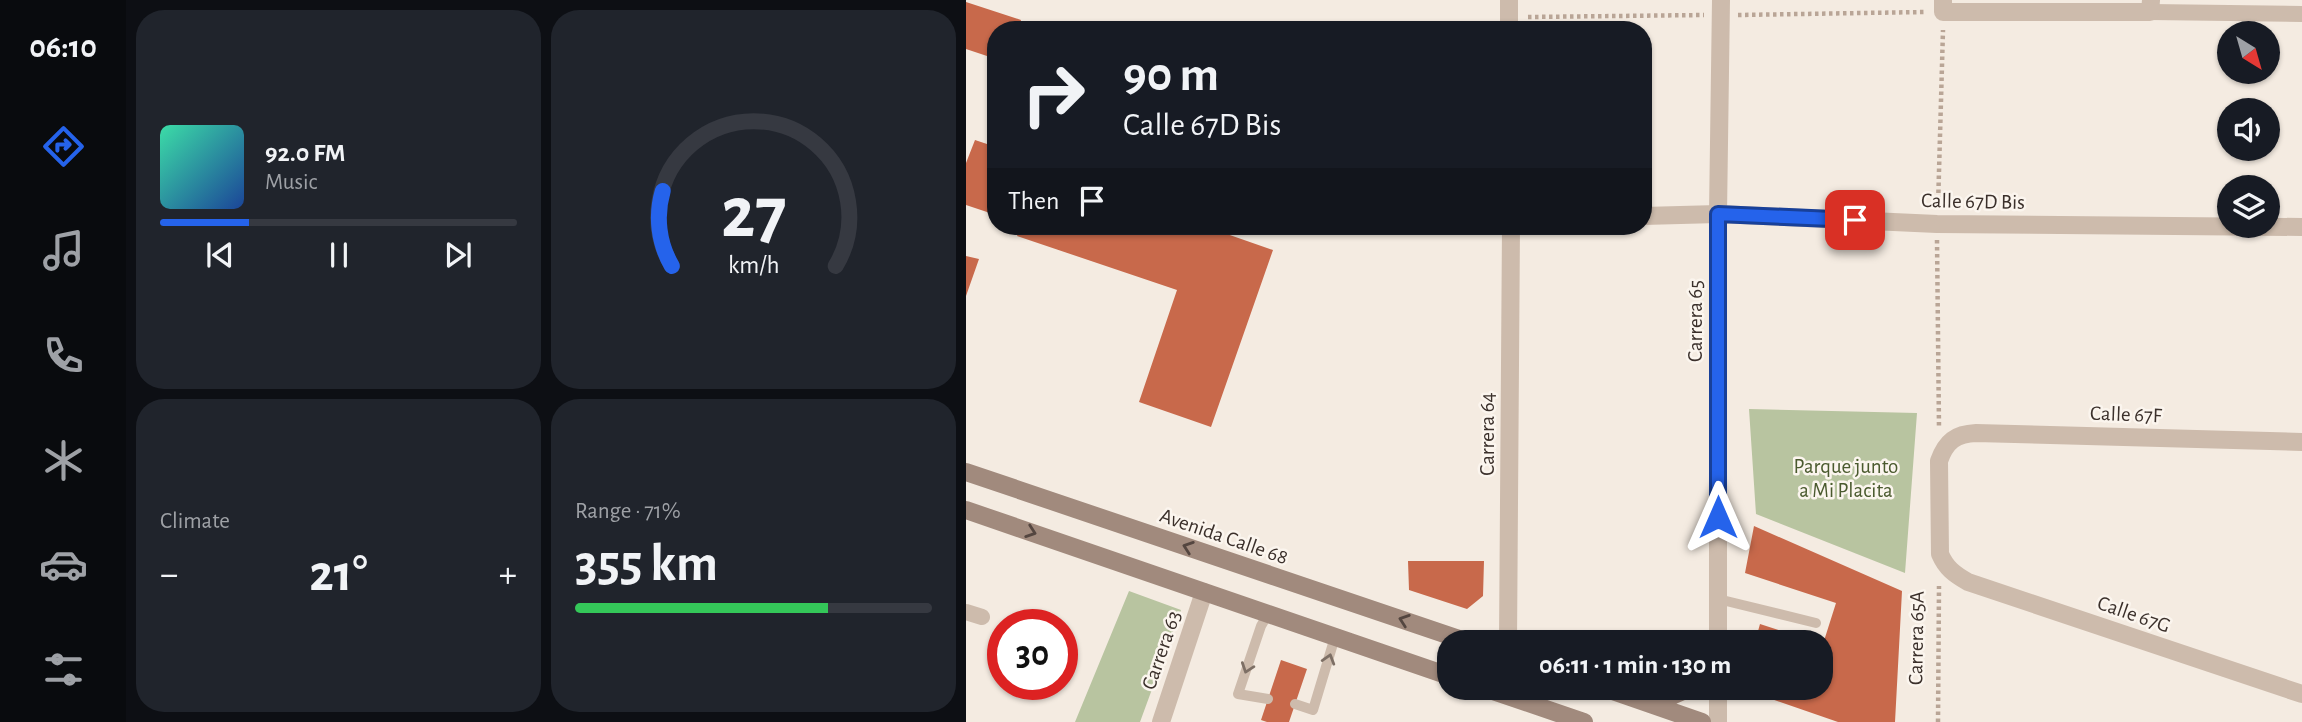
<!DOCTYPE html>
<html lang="en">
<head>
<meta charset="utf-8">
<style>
	:root { --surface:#171b24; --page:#20242c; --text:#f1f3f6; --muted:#9ea1a6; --line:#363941; --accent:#2563eb }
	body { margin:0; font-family:"Alegreya Sans",sans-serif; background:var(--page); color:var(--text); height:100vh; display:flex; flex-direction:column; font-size:26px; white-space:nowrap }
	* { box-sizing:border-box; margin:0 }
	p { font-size:23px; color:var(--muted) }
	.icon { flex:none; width:38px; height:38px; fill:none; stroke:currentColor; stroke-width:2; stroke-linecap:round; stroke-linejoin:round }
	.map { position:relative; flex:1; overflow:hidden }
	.sheet { display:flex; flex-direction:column; gap:10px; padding:10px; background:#0d0f14; width:840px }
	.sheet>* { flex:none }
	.banner { position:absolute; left:21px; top:21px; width:665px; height:214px; border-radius:28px; box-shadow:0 2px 5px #0004; background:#171b24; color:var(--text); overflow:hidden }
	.needle { width:46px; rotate:143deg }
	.buttons { position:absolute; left:1251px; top:21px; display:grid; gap:14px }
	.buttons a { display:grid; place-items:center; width:63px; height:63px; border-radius:50%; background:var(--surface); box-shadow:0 2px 5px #0004; font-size:35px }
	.speed { position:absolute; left:21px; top:609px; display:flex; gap:14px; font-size:35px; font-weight:700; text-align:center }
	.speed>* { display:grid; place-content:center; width:91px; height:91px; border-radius:50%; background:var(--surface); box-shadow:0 2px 5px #0004; line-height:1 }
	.speed .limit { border:10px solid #d22; background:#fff; color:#111 }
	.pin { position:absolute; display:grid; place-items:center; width:60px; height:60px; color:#fff; margin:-30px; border-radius:14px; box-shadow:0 4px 10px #0006 }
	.me { position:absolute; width:77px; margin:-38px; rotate:0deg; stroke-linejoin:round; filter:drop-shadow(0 0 5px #0008) }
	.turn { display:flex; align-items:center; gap:24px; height:147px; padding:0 21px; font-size:32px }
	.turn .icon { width:91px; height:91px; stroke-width:2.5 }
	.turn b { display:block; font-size:49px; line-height:60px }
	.then { display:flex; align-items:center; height:66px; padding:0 21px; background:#0003; gap:14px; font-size:26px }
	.big { font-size:52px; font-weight:700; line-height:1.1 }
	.sheet .tile { flex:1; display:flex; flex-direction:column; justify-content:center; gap:10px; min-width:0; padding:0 24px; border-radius:28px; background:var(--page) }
	.sheet .dial { align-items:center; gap:0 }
	.dial svg { height:182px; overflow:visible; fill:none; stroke:var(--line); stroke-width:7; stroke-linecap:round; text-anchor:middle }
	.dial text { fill:var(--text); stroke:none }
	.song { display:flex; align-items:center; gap:21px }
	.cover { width:84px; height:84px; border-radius:10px; background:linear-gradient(135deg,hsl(160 70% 55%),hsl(220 70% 35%)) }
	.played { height:7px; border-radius:4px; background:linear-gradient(90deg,var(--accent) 25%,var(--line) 25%) }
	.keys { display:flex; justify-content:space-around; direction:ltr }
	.heat { display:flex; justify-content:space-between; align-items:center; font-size:38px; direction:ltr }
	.charge { height:10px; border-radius:5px; background:linear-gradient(90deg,#34c759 71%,var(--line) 0) }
	.sheet .tiles { flex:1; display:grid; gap:10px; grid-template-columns:repeat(2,1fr) }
	.trip { position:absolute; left:471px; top:630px; width:396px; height:70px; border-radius:28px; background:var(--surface); box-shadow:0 2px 5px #0004; font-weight:700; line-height:70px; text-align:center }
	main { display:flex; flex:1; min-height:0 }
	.menu { display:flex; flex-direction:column; width:126px; justify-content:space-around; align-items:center; background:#090b0e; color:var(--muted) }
	.menu .icon { width:49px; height:49px }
	.menu .on { color:var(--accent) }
	.menu b { font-size:32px; color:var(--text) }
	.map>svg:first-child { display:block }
	.green { fill:#b8c4a0 }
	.building { fill:#c8694b }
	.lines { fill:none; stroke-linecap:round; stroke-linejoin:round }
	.path { stroke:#b9a596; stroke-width:4.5; stroke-dasharray:3.5 3.5; stroke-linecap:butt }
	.service { stroke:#cdbbac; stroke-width:10 }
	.pedestrian { stroke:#cdbbac; stroke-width:16 }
	.minor { stroke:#cdbbac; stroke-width:18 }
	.secondary { stroke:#a18a7d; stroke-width:18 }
	.oneway { stroke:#544640 }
	.oneway2 { stroke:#7d6f65 }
	.route-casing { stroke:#184099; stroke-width:18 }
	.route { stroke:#2563eb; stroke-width:12 }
	.labels { text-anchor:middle; stroke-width:5; stroke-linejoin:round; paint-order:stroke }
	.street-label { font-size:21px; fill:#3b302b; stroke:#fbf5ee }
	.park-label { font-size:21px; fill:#4a5a2e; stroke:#fbf5ee }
</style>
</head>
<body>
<main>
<nav class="menu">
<b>06:10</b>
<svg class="icon on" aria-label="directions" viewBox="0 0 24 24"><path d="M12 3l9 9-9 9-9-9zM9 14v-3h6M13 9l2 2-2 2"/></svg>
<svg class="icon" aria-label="music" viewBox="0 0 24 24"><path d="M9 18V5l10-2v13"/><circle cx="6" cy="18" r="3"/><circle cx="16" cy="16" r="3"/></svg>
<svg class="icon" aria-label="phone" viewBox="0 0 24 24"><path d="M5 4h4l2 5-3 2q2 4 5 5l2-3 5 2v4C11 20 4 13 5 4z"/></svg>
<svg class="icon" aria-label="climate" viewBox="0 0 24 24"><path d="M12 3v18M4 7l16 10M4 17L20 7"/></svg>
<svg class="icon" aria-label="car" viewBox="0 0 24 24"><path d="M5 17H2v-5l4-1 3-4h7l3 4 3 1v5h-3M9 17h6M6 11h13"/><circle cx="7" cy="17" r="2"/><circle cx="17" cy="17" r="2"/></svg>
<svg class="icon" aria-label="filters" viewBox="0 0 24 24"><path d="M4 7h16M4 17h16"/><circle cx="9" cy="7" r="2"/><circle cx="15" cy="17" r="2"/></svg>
</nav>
<section class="sheet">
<div class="tiles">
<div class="tile">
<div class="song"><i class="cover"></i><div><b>92.0 FM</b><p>Music</p></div></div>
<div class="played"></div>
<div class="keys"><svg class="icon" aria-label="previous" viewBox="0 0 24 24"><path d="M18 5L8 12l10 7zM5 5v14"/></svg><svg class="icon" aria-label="pause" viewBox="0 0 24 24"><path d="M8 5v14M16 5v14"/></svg><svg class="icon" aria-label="next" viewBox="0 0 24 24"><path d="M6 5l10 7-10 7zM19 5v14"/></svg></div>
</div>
<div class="tile dial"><svg viewBox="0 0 100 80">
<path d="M14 69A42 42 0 1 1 86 69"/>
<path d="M14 69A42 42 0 0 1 10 36" stroke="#2563eb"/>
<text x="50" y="56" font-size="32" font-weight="700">27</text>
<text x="50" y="72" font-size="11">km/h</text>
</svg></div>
<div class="tile"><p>Climate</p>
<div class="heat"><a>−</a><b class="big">21°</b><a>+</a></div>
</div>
<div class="tile"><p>Range · 71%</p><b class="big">355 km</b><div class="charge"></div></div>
</div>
</section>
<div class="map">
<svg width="1336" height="722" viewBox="0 0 1336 722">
	<rect width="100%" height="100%" fill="#f4ebe1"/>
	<path class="green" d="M783 409 951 413 939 573 790 514Z
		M163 591 215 610 174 722H109Z"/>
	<path class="building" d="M0 2 55 20 52 30H30V59L0 49Z
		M30 98V119L23 116Z
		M9 140 30 147V215L0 205V163Z
		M55 226H238L307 250 245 427 173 402 211 290 51 236Z
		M0 256 13 259 0 296Z
		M788 526 936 591 929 722H872L774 688H854V643L857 644 870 603 779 573Z
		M442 561H518L517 596 501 609 443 590Z
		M794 624 849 642H789Z
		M315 660 341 669 323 722H301L295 720Z"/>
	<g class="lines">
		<path class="path" d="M772 15 959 12
			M562 17 738 15
			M972 207 977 30
			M971 240 973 428
			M972 722 973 586"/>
		<path class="service" d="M752 599 850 623
			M302 699 272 694 295 626 302 614
			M329 704 347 710 369 637"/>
		<path class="pedestrian" d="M1184 12 1336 14
			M0 612 16 617"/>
		<path class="minor" d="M543 0V30
			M977 0V12H1184L1185 0
			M677 216 752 214 971 224 1336 227
			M1336 442 1010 433C990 434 980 441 973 461L974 554C980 568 988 574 1002 582L1336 694
			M542 642 545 226
			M752 642V214L755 0
			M752 688V722
			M195 722 238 592"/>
		<path class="secondary" d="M0 472 502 642
			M0 510 483 676
			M518 688 618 722
			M638 688 736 722
			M687 704 724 688"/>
	</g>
	<defs><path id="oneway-chevron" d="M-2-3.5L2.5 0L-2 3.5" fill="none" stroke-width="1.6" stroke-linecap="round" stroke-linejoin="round" transform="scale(1.75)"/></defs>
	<g class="oneway">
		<use href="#oneway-chevron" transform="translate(65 532) rotate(19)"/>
		<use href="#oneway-chevron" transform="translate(222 547) rotate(-161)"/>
		<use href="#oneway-chevron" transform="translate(438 620) rotate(-161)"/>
	</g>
	<g class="oneway2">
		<use href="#oneway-chevron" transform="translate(363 659) rotate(-73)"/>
		<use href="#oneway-chevron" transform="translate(281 668) rotate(109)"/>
	</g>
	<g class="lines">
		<g class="route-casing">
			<path id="route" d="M752 517V214L889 220"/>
		</g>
		<use href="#route" class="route"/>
	</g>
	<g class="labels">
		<g class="street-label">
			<text transform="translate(1007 201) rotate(1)" y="7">Calle 67D Bis</text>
			<text transform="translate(729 321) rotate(-90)" y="7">Carrera 65</text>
			<text transform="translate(1160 414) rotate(2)" y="7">Calle 67F</text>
			<text transform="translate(521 434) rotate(-90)" y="7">Carrera 64</text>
			<text transform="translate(258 536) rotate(19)" y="7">Avenida Calle 68</text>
			<text transform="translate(1168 614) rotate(19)" y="7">Calle 67G</text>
			<text transform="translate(950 638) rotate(-89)" y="7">Carrera 65A</text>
			<text transform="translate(195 650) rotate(-71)" y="7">Carrera 63</text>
		</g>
		<g class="park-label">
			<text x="880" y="473">Parque junto<tspan x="880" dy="24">a Mi Placita</tspan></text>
		</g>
	</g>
</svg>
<div class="buttons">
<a><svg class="needle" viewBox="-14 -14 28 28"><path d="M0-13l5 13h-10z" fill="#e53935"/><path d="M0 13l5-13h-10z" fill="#9ea1a6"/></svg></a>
<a><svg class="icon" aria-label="sound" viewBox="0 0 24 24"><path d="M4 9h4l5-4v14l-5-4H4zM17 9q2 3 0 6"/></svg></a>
<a><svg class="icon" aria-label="layers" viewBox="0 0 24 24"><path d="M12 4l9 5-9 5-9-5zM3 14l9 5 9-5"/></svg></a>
</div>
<div class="speed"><div class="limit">30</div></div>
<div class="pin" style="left:889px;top:220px;background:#d93025"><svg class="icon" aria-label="arrive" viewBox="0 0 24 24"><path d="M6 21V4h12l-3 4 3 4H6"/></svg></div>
<svg class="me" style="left:752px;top:517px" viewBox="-20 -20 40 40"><path d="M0-17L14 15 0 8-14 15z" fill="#2563eb" stroke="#fff" stroke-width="4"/></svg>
<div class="trip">06:11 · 1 min · 130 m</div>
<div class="banner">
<div class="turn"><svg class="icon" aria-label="right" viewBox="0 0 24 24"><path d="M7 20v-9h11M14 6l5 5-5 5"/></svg><div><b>90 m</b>Calle 67D Bis</div></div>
<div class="then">Then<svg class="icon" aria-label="arrive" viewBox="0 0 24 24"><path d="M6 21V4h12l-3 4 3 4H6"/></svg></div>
</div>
</div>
</main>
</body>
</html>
